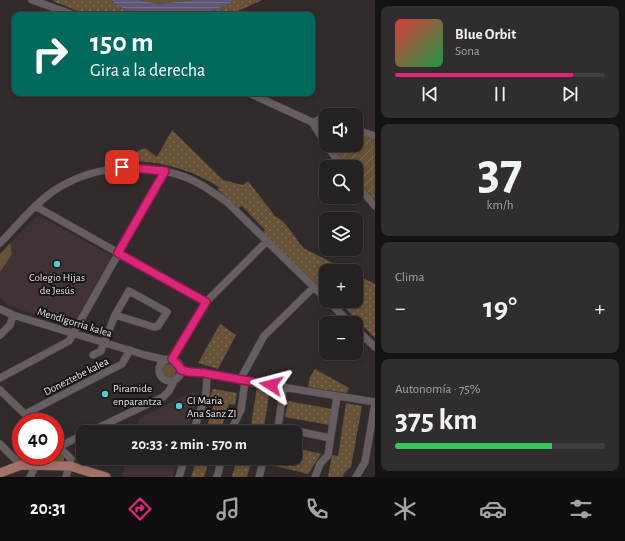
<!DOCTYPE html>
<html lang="es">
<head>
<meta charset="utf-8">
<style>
	:root { --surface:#252021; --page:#312d2e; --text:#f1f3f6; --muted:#a3a3a5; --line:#423e3f; --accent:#db2777 }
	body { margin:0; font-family:"Alegreya Sans",sans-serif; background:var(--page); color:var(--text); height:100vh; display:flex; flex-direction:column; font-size:15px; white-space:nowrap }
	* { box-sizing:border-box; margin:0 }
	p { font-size:13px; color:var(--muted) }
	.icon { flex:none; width:22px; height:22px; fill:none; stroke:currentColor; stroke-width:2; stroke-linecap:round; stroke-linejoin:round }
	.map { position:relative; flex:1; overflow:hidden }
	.panel { display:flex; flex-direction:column; gap:6px; padding:6px; background:#141212; width:250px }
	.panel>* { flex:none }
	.guide { position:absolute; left:12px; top:12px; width:303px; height:84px; border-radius:8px; box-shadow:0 2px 6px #0003,0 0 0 1px var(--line); background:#00695c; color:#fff; overflow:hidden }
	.tools { position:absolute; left:319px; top:108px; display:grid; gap:8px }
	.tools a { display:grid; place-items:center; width:44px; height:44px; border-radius:8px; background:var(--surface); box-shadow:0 2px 6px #0003,0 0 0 1px var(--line); font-size:20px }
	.speed { position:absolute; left:12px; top:413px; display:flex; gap:8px; font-size:20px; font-weight:700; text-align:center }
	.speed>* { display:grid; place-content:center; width:52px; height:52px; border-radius:50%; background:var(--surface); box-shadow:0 2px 6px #0003,0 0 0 1px var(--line); line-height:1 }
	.speed .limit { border:6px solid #d22; background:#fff; color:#111 }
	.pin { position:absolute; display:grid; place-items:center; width:34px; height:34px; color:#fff; margin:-17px; border-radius:8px; box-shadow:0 2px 6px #0006 }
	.me { position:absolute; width:44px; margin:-22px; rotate:279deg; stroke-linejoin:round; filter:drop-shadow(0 0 3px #0008) }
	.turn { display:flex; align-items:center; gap:14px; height:84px; padding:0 12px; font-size:18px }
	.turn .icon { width:52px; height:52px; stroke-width:2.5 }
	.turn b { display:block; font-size:28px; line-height:34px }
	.big { font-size:30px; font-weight:700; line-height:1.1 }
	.panel .tile { flex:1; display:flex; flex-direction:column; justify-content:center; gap:6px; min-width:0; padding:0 14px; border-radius:8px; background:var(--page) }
	.panel .dial { align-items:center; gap:0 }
	.dial b { font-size:52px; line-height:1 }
	.song { display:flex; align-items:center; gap:12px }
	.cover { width:48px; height:48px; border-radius:6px; background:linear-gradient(135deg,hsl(0 70% 55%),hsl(140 70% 35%)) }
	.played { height:4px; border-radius:2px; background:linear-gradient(90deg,var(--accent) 85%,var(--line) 85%) }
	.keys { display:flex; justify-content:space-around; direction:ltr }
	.heat { display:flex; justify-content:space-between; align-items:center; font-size:22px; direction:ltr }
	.charge { height:6px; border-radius:3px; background:linear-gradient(90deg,#34c759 75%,var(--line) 0) }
	.trip { position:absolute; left:76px; top:425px; width:226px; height:40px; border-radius:8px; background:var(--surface); box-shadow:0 2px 6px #0003,0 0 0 1px var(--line); font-weight:700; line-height:40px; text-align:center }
	.menu { display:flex; height:64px; justify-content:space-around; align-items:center; background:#0f0d0d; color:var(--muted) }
	.menu .icon { width:28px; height:28px }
	.menu .on { color:var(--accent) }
	.menu b { font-size:18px; color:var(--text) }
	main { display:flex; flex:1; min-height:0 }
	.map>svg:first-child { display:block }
	.built { fill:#403235 }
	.grass { fill:#675238 }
	.forest { fill:url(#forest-crowns) }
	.park { fill:url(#park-dots) }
	.garden { fill:url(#garden-furrows) }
	.water { fill:url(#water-rules) }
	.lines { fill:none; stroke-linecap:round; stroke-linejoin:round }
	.minor-casing { stroke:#4e494a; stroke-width:8 }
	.major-casing { stroke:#4e494a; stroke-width:10 }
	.minor { stroke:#655d5f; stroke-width:7 }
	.major { stroke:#a17265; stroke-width:9 }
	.route-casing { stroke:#8e194d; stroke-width:10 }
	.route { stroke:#db2777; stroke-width:7 }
	.poi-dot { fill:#53cdca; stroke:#171415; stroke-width:1.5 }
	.labels { text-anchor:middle; stroke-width:4; stroke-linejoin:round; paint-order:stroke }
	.poi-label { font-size:11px; fill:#e6e2e2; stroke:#171415; text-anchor:start }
	.street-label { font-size:11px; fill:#e6e2e2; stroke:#171415 }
</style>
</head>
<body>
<main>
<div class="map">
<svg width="375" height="477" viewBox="0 0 375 477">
	<defs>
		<pattern id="forest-crowns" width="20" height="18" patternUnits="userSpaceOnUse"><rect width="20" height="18" fill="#675238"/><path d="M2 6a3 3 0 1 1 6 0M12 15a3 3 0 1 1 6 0" fill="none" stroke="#7d6b54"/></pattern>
		<pattern id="park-dots" width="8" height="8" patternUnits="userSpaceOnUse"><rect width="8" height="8" fill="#675238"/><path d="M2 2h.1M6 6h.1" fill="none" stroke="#7d6b54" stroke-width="1.8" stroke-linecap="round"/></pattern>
		<pattern id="garden-furrows" width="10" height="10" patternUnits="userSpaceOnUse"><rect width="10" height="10" fill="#675238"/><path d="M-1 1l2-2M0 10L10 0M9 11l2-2" fill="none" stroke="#7d6b54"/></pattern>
		<pattern id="water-rules" width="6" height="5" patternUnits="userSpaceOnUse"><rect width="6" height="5" fill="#5f5777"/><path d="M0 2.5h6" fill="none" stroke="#766f8a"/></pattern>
	</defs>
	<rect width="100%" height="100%" fill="#312b2c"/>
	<path class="built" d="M38 215 111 255V258L74 324 70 326 9 306 0 298V272L12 254 10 243Z
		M194 391 198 395 187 432H135L140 418Z
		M128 458H179L173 477H127L122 476Z"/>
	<path class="grass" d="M10 243 12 254 0 272V254Z
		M162 371a7 7 0 1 1 14 0a7 7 0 1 1-14 0Z
		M55 451H58L64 457V461L35 462 34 460 44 456H55Z"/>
	<path class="forest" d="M139 0H194L159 4Z"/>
	<path class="park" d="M54 0H110L124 9 141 15H87L53 1Z
		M236 0H262L229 15H204Z
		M172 130 223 180 243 185 248 181 275 216C288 222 294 239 305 249L349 271H326V290L324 288 322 290 263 232 265 230 242 206 239 208 218 190 219 187C192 170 164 162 132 161L131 154 145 148 157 157Z
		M356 275 375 284V338L338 301H356Z
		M220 324 236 335 218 369 198 363Z
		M315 369 349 388 347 393 308 387 310 377Z
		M257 386 270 389 264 427 271 429 269 432H243L244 426H251Z
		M213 389 237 393 235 405 229 404 220 432H205L215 401 209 399Z
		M288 401 332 409 329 425 285 417Z
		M346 403 362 406 351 467 344 473 343 477H328L332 455 338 456Z
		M295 448 321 454 308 474 267 464 269 458H295Z
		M197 458H210L204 477H191Z
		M237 458H252L247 477H232Z"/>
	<path class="garden" d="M356 133 375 139V200L356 178V167H347L331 145H356Z"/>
	<path class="water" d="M110 0H139L159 4 194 0H236L204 15H141L124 9Z"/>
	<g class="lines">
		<g class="minor-casing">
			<path id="minor" d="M32 0 74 15
				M249 93 312 122 326 144
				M312 122H315L320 119 326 120
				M356 130 375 136
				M326 145 343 167
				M356 184 375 206
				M35 206 206 302
				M0 243C18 225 34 204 55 190 90 167 137 162 176 174 195 179 211 191 227 202L326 299
				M328 301 350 323
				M0 309 13 315 62 330 145 355 166 360
				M356 329 375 347
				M0 335 10 325 13 315
				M93 355 101 351 115 315 129 291 167 312 158 326 154 327 115 315
				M172 359 206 302 267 241
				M159 370a11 11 0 1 1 22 0a11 11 0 1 1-22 0Z
				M181 369 190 372 204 373 245 381 375 402
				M0 378 69 341 165 171
				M240 380 264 336 314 287
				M0 390 33 422
				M25 414 122 364 130 350
				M278 427 330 438
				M89 432 163 397 169 391 174 381
				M193 432 206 394 207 374
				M230 432 241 410 245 381
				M275 432 278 427 284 387
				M55 443 71 459 66 477
				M0 444 21 465 40 456
				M56 448 83 435
				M30 477 36 465
				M179 477 185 458
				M217 477 222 458
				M259 477 264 458
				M315 477 320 464 328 455 337 396
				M356 477 365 462 375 403"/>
		</g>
		<g class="major-casing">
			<path id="major" d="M0 473 21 465 70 466 106 477"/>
		</g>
		<use href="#minor" class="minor"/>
		<use href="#major" class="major"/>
	</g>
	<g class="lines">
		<g class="route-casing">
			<path id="route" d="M122 167 165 171 118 253 206 302 172 359 179 366 181 370 190 372 204 373 271 385"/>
		</g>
		<use href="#route" class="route"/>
	</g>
	<g class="poi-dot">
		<circle cx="57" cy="264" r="4"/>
		<circle cx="105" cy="394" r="4"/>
		<circle cx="179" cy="406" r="4"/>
	</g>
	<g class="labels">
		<g class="poi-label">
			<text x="57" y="281" text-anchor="middle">Colegio Hijas<tspan x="57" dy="13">de Jesús</tspan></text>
			<text x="113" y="392">Piramide<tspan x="113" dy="13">enparantza</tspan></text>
			<text x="187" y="404">CI Maria<tspan x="187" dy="13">Ana Sanz ZI</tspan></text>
		</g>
		<g class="street-label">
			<text transform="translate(75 322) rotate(17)" y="4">Mendigorria kalea</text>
			<text transform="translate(76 376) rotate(-27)" y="4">Doneztebe kalea</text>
		</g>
	</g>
</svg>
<div class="tools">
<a><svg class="icon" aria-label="sound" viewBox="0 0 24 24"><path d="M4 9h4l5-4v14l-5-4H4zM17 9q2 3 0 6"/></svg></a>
<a><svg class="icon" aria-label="search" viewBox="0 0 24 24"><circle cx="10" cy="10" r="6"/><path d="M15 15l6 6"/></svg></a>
<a><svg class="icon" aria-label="layers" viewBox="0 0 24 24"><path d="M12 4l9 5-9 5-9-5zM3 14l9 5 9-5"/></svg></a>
<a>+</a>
<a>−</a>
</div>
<div class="speed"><div class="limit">40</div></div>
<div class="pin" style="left:122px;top:167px;background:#d93025"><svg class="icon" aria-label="arrive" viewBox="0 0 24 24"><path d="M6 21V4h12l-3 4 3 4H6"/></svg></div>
<svg class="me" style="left:271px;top:385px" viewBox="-20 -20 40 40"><path d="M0-17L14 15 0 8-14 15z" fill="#db2777" stroke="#fff" stroke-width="4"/></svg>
<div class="trip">20:33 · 2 min · 570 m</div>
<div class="guide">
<div class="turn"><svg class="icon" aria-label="right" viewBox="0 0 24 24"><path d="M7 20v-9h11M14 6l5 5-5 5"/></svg><div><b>150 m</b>Gira a la derecha</div></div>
</div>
</div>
<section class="panel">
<div class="tile">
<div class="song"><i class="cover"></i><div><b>Blue Orbit</b><p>Sona</p></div></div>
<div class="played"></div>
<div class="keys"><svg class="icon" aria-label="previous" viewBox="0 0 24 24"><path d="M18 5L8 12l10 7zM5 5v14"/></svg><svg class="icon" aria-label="pause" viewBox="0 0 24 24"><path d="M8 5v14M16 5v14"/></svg><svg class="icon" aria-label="next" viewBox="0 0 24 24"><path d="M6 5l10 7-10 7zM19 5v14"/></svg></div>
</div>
<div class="tile dial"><b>37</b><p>km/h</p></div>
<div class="tile"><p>Clima</p>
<div class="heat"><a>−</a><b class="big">19°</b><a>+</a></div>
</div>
<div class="tile"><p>Autonomía · 75%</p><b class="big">375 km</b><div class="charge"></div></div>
</section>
</main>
<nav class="menu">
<b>20:31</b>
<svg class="icon on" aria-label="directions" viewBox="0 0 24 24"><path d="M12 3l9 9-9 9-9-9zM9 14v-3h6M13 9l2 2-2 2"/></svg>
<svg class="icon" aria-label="music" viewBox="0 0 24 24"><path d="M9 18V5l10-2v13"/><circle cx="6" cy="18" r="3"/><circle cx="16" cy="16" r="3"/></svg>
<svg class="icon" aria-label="phone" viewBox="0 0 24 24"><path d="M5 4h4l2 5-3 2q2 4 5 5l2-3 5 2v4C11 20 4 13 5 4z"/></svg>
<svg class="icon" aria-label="climate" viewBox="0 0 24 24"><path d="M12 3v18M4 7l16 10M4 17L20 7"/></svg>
<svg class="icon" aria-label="car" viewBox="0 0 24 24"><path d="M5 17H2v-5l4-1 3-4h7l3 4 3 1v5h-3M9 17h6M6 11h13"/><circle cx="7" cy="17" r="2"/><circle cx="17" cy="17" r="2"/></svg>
<svg class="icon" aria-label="filters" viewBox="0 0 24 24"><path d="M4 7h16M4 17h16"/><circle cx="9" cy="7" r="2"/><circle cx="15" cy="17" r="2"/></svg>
</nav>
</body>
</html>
